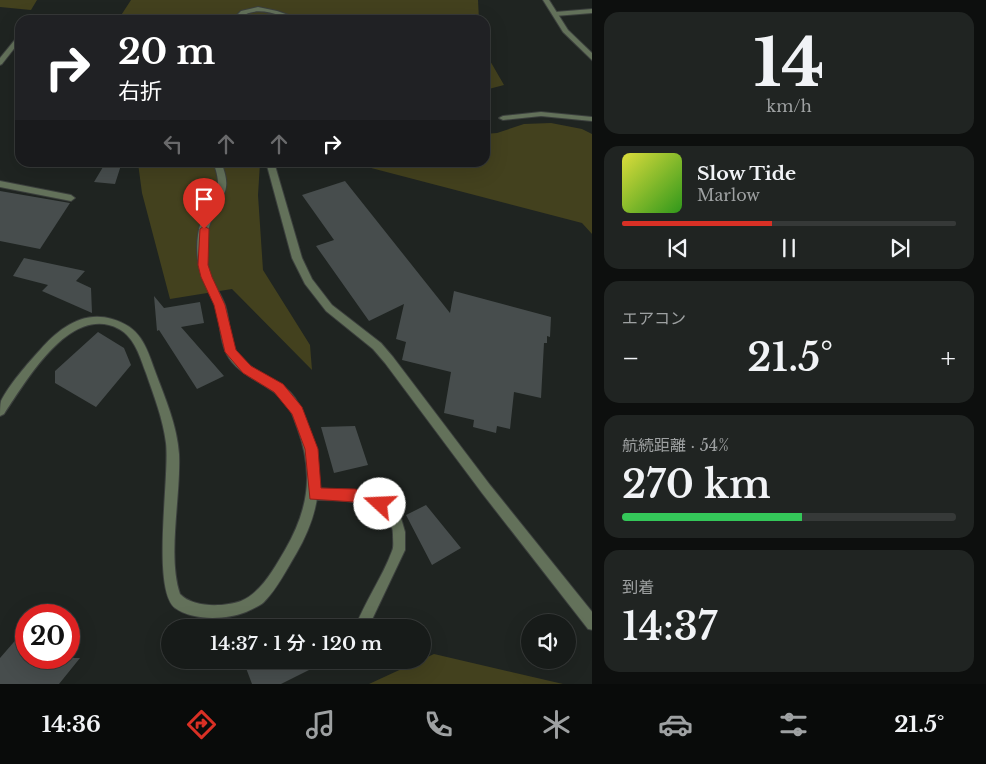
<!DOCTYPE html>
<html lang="ja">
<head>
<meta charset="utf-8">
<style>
	:root { --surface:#171b19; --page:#202422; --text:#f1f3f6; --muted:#9ea1a2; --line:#363938; --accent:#d93025 }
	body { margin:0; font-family:"Libre Baskerville","Noto Sans JP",serif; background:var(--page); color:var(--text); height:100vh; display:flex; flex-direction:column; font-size:19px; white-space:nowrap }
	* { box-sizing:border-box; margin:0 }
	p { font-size:16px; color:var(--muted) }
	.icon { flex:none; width:28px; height:28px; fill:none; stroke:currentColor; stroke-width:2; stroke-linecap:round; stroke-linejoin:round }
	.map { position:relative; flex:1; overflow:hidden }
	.details { display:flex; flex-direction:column; gap:12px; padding:12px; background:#0d0f0e; width:394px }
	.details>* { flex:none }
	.hud { position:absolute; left:15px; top:15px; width:475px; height:152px; border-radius:15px; box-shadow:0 5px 20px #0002,0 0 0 1px var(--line); background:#202124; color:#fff; overflow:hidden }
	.buttons { position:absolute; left:521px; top:614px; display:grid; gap:10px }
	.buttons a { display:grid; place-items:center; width:55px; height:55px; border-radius:50%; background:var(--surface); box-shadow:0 5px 20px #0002,0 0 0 1px var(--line); font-size:25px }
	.speed { position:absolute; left:15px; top:604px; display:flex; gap:10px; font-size:25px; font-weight:700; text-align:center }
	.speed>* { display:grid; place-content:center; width:65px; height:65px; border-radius:50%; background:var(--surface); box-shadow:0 5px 20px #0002,0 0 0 1px var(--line); line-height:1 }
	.speed .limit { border:8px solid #d22; background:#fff; color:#111 }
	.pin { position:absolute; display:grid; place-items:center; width:42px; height:42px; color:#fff; margin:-51px -21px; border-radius:50% 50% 50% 0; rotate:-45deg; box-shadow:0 0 5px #0007 }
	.pin .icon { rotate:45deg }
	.me { position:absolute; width:55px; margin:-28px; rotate:290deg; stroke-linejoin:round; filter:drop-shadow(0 0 4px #0008) }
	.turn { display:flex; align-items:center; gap:18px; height:105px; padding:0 20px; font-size:22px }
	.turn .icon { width:65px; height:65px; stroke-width:2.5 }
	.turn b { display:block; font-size:35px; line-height:42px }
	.lanes { display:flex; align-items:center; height:48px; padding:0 20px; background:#0003; justify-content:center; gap:25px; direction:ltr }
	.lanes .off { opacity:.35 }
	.big { font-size:38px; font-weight:600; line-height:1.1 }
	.details .card { flex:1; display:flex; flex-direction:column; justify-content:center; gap:8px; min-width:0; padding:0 18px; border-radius:15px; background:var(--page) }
	.details .dial { align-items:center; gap:0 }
	.dial b { font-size:65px; line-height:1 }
	.song { display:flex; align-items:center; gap:15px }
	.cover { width:60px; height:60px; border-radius:8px; background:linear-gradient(135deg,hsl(60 70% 55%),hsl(110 70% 35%)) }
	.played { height:5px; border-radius:2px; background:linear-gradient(90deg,var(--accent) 45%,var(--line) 45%) }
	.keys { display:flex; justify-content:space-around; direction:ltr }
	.heat { display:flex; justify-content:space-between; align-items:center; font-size:28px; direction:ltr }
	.charge { height:8px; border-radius:4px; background:linear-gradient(90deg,#34c759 54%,var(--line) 0) }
	.trip { position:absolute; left:161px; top:619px; width:270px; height:50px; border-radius:25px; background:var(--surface); box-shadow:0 5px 20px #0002,0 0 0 1px var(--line); font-weight:600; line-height:50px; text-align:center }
	.dock { display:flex; height:80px; justify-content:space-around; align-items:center; background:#090b0a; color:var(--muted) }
	.dock .icon { width:35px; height:35px }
	.dock .current { color:var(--accent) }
	.dock b { font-size:22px; color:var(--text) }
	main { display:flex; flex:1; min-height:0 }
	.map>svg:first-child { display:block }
	.green { fill:#43411e }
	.building { fill:#474d4d }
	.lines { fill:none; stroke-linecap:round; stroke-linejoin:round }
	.service-casing { stroke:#3b3f3d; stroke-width:2 }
	.minor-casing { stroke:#3b3f3d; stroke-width:2 }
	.service { fill:#63715a; fill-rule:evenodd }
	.minor { fill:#63715a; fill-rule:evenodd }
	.route { fill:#d93025; stroke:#8d1f18 }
</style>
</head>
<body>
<main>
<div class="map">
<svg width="593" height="684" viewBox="0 0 593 684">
	<rect width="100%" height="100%" fill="#1f2421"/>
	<path class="green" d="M0 0H37L31 10 0 7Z
		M131 0H478L479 20H118Z
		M485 44 489 59 504 85 485 90Z
		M551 123 582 129 592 134V234L582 223 352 163 485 162V134L497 133 524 124Z
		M138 163H260L258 195 263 270 310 345 312 370 232 289 170 299 142 193Z
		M434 654 563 684H369Z"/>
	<path class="building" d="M106 162H122L115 184 94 182Z
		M345 181 450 313 454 291 551 317 550 337 547 336V343H544L541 398 514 392 510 429 497 426 496 433 473 427 474 420 444 413 451 372 402 360 406 342 396 339 404 304 369 321 316 246 334 240 302 195Z
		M0 191 70 203 40 249 0 241Z
		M24 258 85 271 76 281 91 288 92 313 42 291 48 285 13 276Z
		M154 296 164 308 200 302 204 323 181 327 224 376 197 389 159 330 157 331Z
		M98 332 124 348 131 365 96 407 55 383V371Z
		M355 426 368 465 334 473 321 427Z
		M426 505 461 548 432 565 406 515Z
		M26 628V658H80L59 684H0V658Z
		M243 660H329L281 684H252Z"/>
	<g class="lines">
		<g class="service-casing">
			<path id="service" d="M593 9V13L555 16 552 14 555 12Z
				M541 112 593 117V121L541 116 503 120 499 118 503 116Z
				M0 181 71 195 75 198 71 201 0 187Z
				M315 488 345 490 374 496 390 504 401 518 405 532V550L368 628H355C365 601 382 578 392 551 394 547 393 541 393 536 394 499 340 500 315 500L311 498 309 494 311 490Z"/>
		</g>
		<g class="minor-casing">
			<path id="minor" d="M543 0H549L568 30 593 54V61L563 32Z
				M258 7 277 11 303 20C282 20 260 2 240 18L241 20H235L234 18 241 11Z
				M20 35V41L2 64 0 65V58L18 36Z
				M213 162H221C234 194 220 194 211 221 205 236 205 256 209 272 213 284 221 294 225 305 231 322 227 341 239 355 252 372 275 377 290 392 298 400 303 412 307 424 325 472 322 509 296 554 287 569 277 589 264 602 260 606 252 609 246 612 226 620 193 621 175 608 151 589 170 476 166 443 163 419 154 396 146 373 140 357 135 338 119 329 70 303 26 382 4 414L0 416C0 411 0 405 1 401 9 385 28 363 40 350 58 329 83 310 112 319 140 327 146 345 155 371 165 398 177 425 179 454 181 496 167 556 180 594 193 608 224 607 241 601 261 593 275 567 285 550 309 508 314 473 297 427 293 416 290 406 281 398 267 384 245 378 232 362 218 345 222 324 215 305 211 293 203 283 200 271 196 255 196 237 201 222 210 195 226 195 213 162Z
				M266 162H274L302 258 312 279 332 305 381 343 393 357 490 485 593 613V630L588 629 482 493 385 363 373 349 326 311 305 284 292 258Z"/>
		</g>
		<use href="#service" class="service"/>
		<use href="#minor" class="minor"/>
	</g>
	<path class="route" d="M204 226 209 229 208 265 212 277 225 305 236 350 251 366 283 384 302 407 318 449 321 488 355 489 368 492 384 500 386 504 384 509 380 511 355 502 310 499 305 449 292 414 274 392 243 373 225 352 214 305 201 277 198 265 200 229Z"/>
</svg>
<div class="buttons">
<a><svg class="icon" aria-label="sound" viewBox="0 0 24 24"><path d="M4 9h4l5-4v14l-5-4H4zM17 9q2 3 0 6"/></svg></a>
</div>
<div class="speed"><div class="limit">20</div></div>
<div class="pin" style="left:204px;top:229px;background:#d93025"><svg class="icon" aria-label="arrive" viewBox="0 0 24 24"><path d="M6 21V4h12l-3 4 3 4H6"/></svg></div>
<svg class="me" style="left:380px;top:504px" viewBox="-20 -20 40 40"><circle r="19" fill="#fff"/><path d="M0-13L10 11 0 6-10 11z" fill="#d93025"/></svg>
<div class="trip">14:37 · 1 分 · 120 m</div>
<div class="hud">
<div class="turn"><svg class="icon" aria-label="right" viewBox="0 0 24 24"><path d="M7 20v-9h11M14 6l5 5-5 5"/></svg><div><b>20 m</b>右折</div></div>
<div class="lanes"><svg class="icon off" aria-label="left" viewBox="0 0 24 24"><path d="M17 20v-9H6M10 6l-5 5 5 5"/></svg><svg class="icon off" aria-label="ahead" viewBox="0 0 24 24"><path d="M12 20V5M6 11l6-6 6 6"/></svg><svg class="icon off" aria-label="ahead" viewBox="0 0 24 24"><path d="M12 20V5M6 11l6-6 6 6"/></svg><svg class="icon" aria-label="right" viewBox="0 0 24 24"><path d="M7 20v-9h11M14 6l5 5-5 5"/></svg></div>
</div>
</div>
<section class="details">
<div class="card dial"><b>14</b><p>km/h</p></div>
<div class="card">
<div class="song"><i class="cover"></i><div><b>Slow Tide</b><p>Marlow</p></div></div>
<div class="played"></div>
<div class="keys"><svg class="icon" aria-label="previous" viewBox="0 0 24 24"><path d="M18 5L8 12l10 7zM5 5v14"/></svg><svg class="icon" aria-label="pause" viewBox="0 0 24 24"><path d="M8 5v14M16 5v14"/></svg><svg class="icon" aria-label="next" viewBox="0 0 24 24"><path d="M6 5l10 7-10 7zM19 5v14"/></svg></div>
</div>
<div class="card"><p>エアコン</p>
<div class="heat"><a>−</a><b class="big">21.5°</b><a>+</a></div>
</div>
<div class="card"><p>航続距離 · 54%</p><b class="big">270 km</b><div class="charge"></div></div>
<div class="card"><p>到着</p><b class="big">14:37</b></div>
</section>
</main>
<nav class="dock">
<b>14:36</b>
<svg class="icon current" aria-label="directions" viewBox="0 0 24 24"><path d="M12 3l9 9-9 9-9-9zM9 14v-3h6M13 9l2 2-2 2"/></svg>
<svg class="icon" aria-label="music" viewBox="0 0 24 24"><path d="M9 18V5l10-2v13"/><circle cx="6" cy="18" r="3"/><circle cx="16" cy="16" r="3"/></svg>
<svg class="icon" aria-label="phone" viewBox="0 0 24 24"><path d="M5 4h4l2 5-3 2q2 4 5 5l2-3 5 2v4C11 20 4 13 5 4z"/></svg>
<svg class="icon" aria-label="climate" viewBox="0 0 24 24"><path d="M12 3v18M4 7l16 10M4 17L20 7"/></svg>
<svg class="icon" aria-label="car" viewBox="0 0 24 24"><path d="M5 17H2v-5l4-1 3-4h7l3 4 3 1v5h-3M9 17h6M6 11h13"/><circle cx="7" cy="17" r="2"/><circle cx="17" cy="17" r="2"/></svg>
<svg class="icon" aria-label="filters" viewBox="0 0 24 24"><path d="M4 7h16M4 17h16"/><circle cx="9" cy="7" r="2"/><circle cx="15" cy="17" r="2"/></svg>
<b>21.5°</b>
</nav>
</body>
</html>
